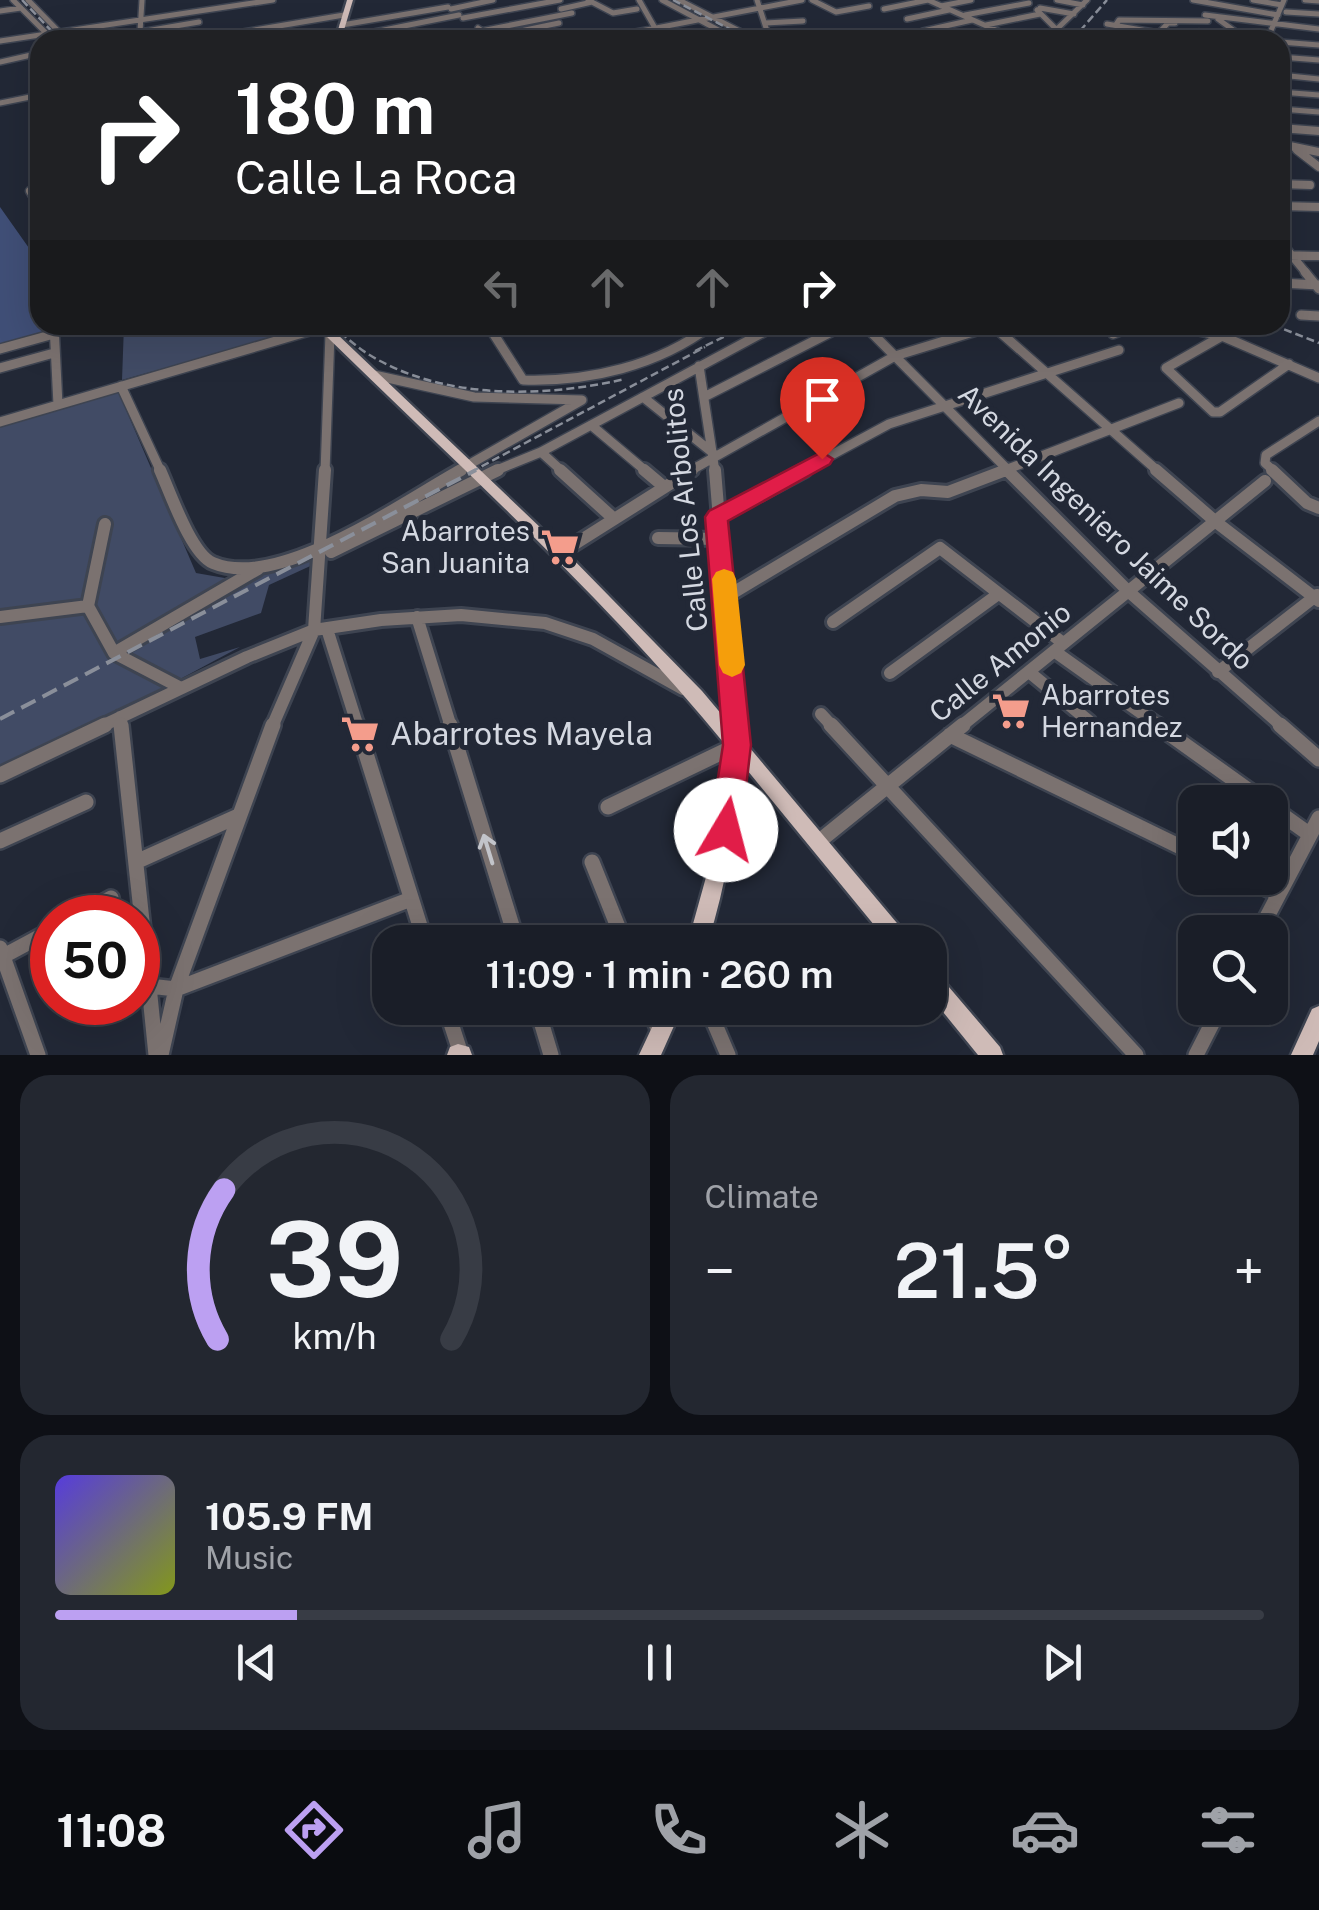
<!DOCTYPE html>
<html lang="en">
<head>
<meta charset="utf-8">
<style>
	:root { --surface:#1a1e28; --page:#232730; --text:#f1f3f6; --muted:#9fa2a8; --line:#383c45; --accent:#bca0f2 }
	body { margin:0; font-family:"Public Sans",sans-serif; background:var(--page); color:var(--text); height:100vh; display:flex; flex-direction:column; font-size:38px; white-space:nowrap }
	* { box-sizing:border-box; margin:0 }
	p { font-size:32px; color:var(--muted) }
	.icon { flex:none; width:55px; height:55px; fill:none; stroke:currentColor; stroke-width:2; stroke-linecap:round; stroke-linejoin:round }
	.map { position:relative; height:1055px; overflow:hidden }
	.drawer { display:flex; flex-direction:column; gap:20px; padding:20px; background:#0e1016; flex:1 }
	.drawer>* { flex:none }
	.hud { position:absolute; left:30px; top:30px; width:1260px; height:305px; border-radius:30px; box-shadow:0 10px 40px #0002,0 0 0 2px var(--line); background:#202124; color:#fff; overflow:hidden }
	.buttons { position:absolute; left:1178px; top:785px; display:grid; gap:20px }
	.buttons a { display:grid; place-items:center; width:110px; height:110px; border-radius:20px; background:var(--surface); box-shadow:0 10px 40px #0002,0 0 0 2px var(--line); font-size:50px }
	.speed { position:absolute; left:30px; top:895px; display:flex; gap:20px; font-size:50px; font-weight:700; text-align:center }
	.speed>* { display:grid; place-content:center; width:130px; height:130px; border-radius:50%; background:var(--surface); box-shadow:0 10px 40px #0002,0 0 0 2px var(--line); line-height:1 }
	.speed .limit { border:15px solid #d22; background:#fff; color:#111 }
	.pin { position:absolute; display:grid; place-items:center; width:85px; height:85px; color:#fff; margin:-102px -42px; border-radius:50% 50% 50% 0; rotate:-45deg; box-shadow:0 0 10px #0007 }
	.pin .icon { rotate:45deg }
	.me { position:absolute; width:110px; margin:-55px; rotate:8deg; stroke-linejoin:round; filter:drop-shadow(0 0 8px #0008) }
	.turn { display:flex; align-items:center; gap:35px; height:210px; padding:0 40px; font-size:45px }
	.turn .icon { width:130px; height:130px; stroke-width:2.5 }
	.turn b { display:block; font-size:70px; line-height:85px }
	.lanes { display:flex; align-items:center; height:95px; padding:0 40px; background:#0003; justify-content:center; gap:50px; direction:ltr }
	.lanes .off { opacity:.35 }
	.big { font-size:75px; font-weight:600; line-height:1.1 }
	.drawer .card { flex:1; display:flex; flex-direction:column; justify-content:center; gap:15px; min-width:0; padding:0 35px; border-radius:30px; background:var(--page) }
	.drawer .dial { align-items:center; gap:0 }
	.dial svg { height:260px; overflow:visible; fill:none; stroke:var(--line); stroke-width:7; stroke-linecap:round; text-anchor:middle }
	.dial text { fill:var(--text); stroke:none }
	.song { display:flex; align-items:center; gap:30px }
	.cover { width:120px; height:120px; border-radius:15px; background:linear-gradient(135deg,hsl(250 70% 55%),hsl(70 70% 35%)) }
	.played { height:10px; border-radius:5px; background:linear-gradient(90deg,var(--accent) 20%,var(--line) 20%) }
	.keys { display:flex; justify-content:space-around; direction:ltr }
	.heat { display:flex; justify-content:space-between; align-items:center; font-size:55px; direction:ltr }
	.drawer .tiles { flex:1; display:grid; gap:20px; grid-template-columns:1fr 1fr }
	.card:last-child { grid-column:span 2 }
	.trip { position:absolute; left:372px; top:925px; width:575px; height:100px; border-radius:30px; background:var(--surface); box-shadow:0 10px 40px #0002,0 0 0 2px var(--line); font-weight:600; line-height:100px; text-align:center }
	.menu { display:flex; height:160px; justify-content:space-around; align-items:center; background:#0a0c10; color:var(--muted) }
	.menu .icon { width:70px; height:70px }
	.menu .on { color:var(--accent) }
	.menu b { font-size:45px; color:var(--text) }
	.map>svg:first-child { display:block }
	.green { fill:#414b65 }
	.forest { fill:#404f77 }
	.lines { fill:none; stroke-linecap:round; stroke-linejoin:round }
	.minor-far4-casing { stroke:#3e4451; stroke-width:8 }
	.minor-far3-casing { stroke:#3e4451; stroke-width:11 }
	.minor-far2-casing { stroke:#3e4451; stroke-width:12 }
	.minor-far1-casing { stroke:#3e4451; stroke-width:18 }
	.minor-casing { stroke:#3e4451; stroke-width:20 }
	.major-casing { stroke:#3e4451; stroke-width:5 }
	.minor-far4 { stroke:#7b7270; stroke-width:5 }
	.minor-far3 { stroke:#7b7270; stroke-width:8 }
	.minor-far2 { stroke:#7b7270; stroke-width:9 }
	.minor-far1 { stroke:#7b7270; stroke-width:12 }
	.minor { stroke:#7b7270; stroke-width:15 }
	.major { fill:#cfbbb7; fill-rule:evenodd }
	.rail-far1 { stroke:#8a8f9a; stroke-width:2.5; stroke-dasharray:8 4; stroke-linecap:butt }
	.rail { stroke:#8a8f9a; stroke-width:4; stroke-dasharray:16 8; stroke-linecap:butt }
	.oneway { stroke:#c2c4ca }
	.route { fill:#e11d48; stroke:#92132f; stroke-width:2.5 }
	.slow { fill:#f59e0b }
	.labels { text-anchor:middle; stroke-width:10; stroke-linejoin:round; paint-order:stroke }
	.street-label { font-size:28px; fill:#d4d8e1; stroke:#222836 }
	.poi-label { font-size:28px; fill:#d4d8e1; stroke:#222836; text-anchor:end }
	.near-poi-label { font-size:32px; fill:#d4d8e1; stroke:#222836; text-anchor:start }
</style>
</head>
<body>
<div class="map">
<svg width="1319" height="1055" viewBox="0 0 1319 1055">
	<rect width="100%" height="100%" fill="#222836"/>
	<path class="green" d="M124 325H296L300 330 122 380Z
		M118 391 196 573 236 580 316 552 319 562 269 585 261 613 195 637 200 659 240 647 113 715 0 768V427Z"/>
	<path class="forest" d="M0 207 36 258 40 325H45V334L0 347Z"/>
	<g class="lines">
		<g class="minor-far4-casing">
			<path id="minor-far4" d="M13 0 50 37
				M28 0 67 40
				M142 0 140 32 145 40
				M588 0 613 13 637 9
				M639 0 655 28
				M662 0 737 40
				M679 0 757 40
				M757 0 770 40
				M812 0 836 12 869 6
				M928 0 1018 40
				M1057 0 1083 5
				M1193 0 1278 15
				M1253 0 1282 5
				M1305 0 1319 1
				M941 6 971 0
				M1040 8 1074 14
				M451 9 493 0
				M561 9 592 2
				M884 9 928 0
				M1037 10 1064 37 1062 40
				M0 11 21 8
				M1286 12 1319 14
				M965 15 1029 3
				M1205 15 1319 29
				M463 18 560 0
				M907 19 949 10
				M1218 19 1247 40
				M765 23 803 21
				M1107 24 1159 33
				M342 25 448 7
				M986 25 1040 14
				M1115 26 1119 20 1208 21
				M478 28 496 40
				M481 31 572 13
				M923 31 972 20
				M140 32 199 22
				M432 33 439 40
				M1097 34 1129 40
				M491 37 559 23
				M550 37 569 33 576 40
				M1155 37 1168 23H1175
				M339 39 459 15
				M195 40 344 15
				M594 40 802 0
				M952 40 995 30
				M1052 40 1058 28 1087 0
				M1192 40 1199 32 1210 40
				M1267 40 1284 0
				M0 41 273 0
				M1280 42 1319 45
				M1280 57 1319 60
				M0 62 40 53
				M1280 75 1319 79
				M1280 92 1319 95
				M0 103 40 95
				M1280 109 1319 112"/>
		</g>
		<g class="minor-far3-casing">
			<path id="minor-far3" d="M1280 128 1319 131
				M1280 144 1319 152
				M1297 150 1319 167
				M1280 163 1286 164
				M1280 184 1310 185
				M40 188 30 191 40 208
				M1280 206 1319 207
				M1280 241 1307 274
				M1280 255 1319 256"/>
		</g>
		<g class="minor-far2-casing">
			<path id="minor-far2" d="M1305 272 1319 289
				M1280 283 1319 285
				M1301 315 1319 316
				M54 325 58 405
				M488 325 523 380C589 382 658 366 712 325
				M864 325 1010 472
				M992 325 1159 472
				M1170 325 1222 336 1319 378
				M1113 334 1136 325
				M1222 336 1166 368 1213 412H1220L1289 364
				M0 349 54 334
				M699 366 715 472
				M0 368 54 353
				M374 375 474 397 582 400
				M121 386 161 472
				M706 396 845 325
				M643 397 713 453
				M0 422 330 325
				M591 425 647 472
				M541 452 563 472
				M325 472 330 334
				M456 472 582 400
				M492 472 541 452 777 325
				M688 472 895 356 996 325
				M800 472 889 424 1119 350
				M1000 472 1179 403
				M1275 472 1265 463 1266 455 1319 421"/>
		</g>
		<g class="minor-far1-casing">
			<path id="minor-far1" d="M160 470C170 492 191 554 213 563 279 591 403 502 461 470
				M560 470 613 518
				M644 470 663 486
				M715 470 736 727
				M1007 470 1128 591 1283 727
				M1156 470 1216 522 1319 601
				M1272 470 1307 503 1319 508
				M717 517 805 470
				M105 524 88 606 114 653 181 688
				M658 538 720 539
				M331 552 498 470
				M559 554 692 470
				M726 597 895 496 921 490 948 492 1006 470
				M0 617 88 606
				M417 617 451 727
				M833 622 940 548 1063 643
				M327 629 358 727
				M1054 651 1161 727
				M114 653 258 569
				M1029 672 1090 722
				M1218 672 1317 595
				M890 673 997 595
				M821 714 833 727
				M120 717 121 727
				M100 727 247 657 314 630 381 620 461 615 545 623 593 639 683 689
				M272 727 314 630 325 470
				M960 727 1265 481"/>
		</g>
		<g class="minor-casing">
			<path id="minor" d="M121 725 149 986 176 989 411 899
				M357 725 425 942
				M450 725 517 942
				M831 725 1136 1055
				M1157 725 1265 802
				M1280 725 1319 759
				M950 735 1195 854
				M0 775 105 725
				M1270 806 1309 834
				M608 807 737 745 735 725
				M0 841 86 802
				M817 843 963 725
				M138 861 238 816
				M592 862 624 942
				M1244 878 1279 894
				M75 918 111 898
				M1259 932 1319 818
				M0 948 38 1055
				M0 958 52 930
				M149 986 156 1055
				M446 1008 461 1054
				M537 1008 551 1055
				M650 1008 660 1034
				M708 1008 728 1055
				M161 1055 176 989 273 725
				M1196 1055 1220 1008"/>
		</g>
		<g class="major-casing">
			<path id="major" d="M347 0H353L341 40H335Z
				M326 325H336V333L564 550 702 691 907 935 910 942H888L743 765C735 826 726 885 708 942H688L708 870 728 748C607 599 463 470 326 336Z
				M930 970 937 973 1000 1047 1003 1055H978L930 996Z
				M1319 1006V1041L1313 1055H1291L1312 1009Z
				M661 1008H682L661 1055H639Z
				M458 1044 469 1047 472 1055H447L450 1047Z"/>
		</g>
		<use href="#minor-far4" class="minor-far4"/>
		<use href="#minor-far3" class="minor-far3"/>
		<use href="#minor-far2" class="minor-far2"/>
		<use href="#minor-far1" class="minor-far1"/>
		<use href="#minor" class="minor"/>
		<use href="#major" class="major"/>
		<path class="rail-far1" d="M22 0 60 40
			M673 0 751 40
			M1072 40 1107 0
			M331 325C343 334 355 346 368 354 442 400 543 398 625 379
			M1273 325 1319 343
			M695 351 748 325
			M471 472 705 347"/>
		<path class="rail" d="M0 719 476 470"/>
	</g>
	<defs><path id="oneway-shaft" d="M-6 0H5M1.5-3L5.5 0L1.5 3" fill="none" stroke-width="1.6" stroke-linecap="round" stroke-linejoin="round" transform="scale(2.5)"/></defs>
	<use class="oneway" href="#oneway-shaft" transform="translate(488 849) rotate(-107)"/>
	<path class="route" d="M822 452 833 459 830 464 728 521 751 745 741 830 736 841 726 845 715 841 710 830 723 745 705 517 709 511Z"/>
	<path class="slow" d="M724 569 733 572 736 579 745 665 741 673 732 677 723 673 719 665 712 579 716 572Z"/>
	<defs>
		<g id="supermarket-bare" transform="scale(3)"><path d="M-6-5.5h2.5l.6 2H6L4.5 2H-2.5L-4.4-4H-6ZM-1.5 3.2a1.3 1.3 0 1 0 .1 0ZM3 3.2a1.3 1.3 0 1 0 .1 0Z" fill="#f49d8c" stroke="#222836" stroke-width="2.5" paint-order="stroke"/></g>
	</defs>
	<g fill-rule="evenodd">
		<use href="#supermarket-bare" x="560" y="547"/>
		<use href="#supermarket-bare" x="1011" y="711"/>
		<use href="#supermarket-bare" x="360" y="734"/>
	</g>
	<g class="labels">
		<g class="street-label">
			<text transform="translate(685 510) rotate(-96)" y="10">Calle Los Arbolitos</text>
			<text transform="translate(1106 527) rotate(44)" y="10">Avenida Ingeniero Jaime Sordo</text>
			<text transform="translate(1000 662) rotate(-39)" y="10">Calle Amonio</text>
		</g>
		<g class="poi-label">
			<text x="530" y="541">Abarrotes<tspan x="530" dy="32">San Juanita</tspan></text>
			<text x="1041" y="705" text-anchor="start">Abarrotes<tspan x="1041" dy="32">Hernandez</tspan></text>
		</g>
		<g class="near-poi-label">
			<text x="390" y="745">Abarrotes Mayela</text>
		</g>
	</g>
</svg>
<div class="buttons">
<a><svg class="icon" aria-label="sound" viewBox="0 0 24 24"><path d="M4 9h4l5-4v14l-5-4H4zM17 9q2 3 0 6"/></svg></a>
<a><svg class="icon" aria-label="search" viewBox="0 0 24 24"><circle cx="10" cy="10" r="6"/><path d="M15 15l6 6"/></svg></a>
</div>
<div class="speed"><div class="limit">50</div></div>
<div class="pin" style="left:822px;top:459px;background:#d93025"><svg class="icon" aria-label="arrive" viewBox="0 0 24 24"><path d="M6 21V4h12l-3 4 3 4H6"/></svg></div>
<svg class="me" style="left:726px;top:830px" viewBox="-20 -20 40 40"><circle r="19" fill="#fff"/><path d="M0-13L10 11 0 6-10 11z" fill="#e11d48"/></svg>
<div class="trip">11:09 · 1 min · 260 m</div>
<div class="hud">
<div class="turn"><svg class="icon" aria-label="right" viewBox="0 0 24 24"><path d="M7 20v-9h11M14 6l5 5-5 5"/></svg><div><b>180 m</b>Calle La Roca</div></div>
<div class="lanes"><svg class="icon off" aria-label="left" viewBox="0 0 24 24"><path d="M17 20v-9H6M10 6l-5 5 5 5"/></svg><svg class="icon off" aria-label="ahead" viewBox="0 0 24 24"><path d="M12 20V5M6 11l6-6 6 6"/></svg><svg class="icon off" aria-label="ahead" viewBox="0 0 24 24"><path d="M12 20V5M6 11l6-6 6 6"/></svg><svg class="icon" aria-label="right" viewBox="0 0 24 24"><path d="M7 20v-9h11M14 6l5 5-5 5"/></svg></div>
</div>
</div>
<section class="drawer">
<div class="tiles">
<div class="card dial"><svg viewBox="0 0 100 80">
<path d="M14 69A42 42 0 1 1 86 69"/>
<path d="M14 69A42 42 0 0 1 16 23" stroke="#bca0f2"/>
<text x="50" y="56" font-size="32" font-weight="700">39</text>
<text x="50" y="72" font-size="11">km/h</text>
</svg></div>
<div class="card"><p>Climate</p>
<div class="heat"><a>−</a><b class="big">21.5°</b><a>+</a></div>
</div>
<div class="card">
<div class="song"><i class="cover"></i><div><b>105.9 FM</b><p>Music</p></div></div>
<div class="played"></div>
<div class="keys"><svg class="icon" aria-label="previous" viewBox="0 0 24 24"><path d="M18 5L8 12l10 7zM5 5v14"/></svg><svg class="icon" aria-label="pause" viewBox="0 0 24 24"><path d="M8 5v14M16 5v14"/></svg><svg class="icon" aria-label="next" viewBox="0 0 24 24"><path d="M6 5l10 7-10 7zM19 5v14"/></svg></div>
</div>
</div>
</section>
<nav class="menu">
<b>11:08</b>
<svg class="icon on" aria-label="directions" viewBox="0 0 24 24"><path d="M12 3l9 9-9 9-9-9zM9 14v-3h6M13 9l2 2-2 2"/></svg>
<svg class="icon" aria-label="music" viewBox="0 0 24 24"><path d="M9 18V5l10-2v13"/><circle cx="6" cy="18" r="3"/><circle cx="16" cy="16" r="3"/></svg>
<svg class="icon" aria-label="phone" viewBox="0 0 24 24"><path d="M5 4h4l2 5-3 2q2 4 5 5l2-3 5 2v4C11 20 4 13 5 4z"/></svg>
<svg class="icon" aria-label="climate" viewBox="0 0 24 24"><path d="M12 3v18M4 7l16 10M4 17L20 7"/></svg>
<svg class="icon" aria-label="car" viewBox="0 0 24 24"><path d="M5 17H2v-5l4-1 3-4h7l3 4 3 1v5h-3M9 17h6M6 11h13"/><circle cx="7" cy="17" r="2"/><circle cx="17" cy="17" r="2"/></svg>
<svg class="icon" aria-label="filters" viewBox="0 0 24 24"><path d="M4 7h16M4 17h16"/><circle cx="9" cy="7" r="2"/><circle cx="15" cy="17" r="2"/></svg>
</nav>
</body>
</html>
